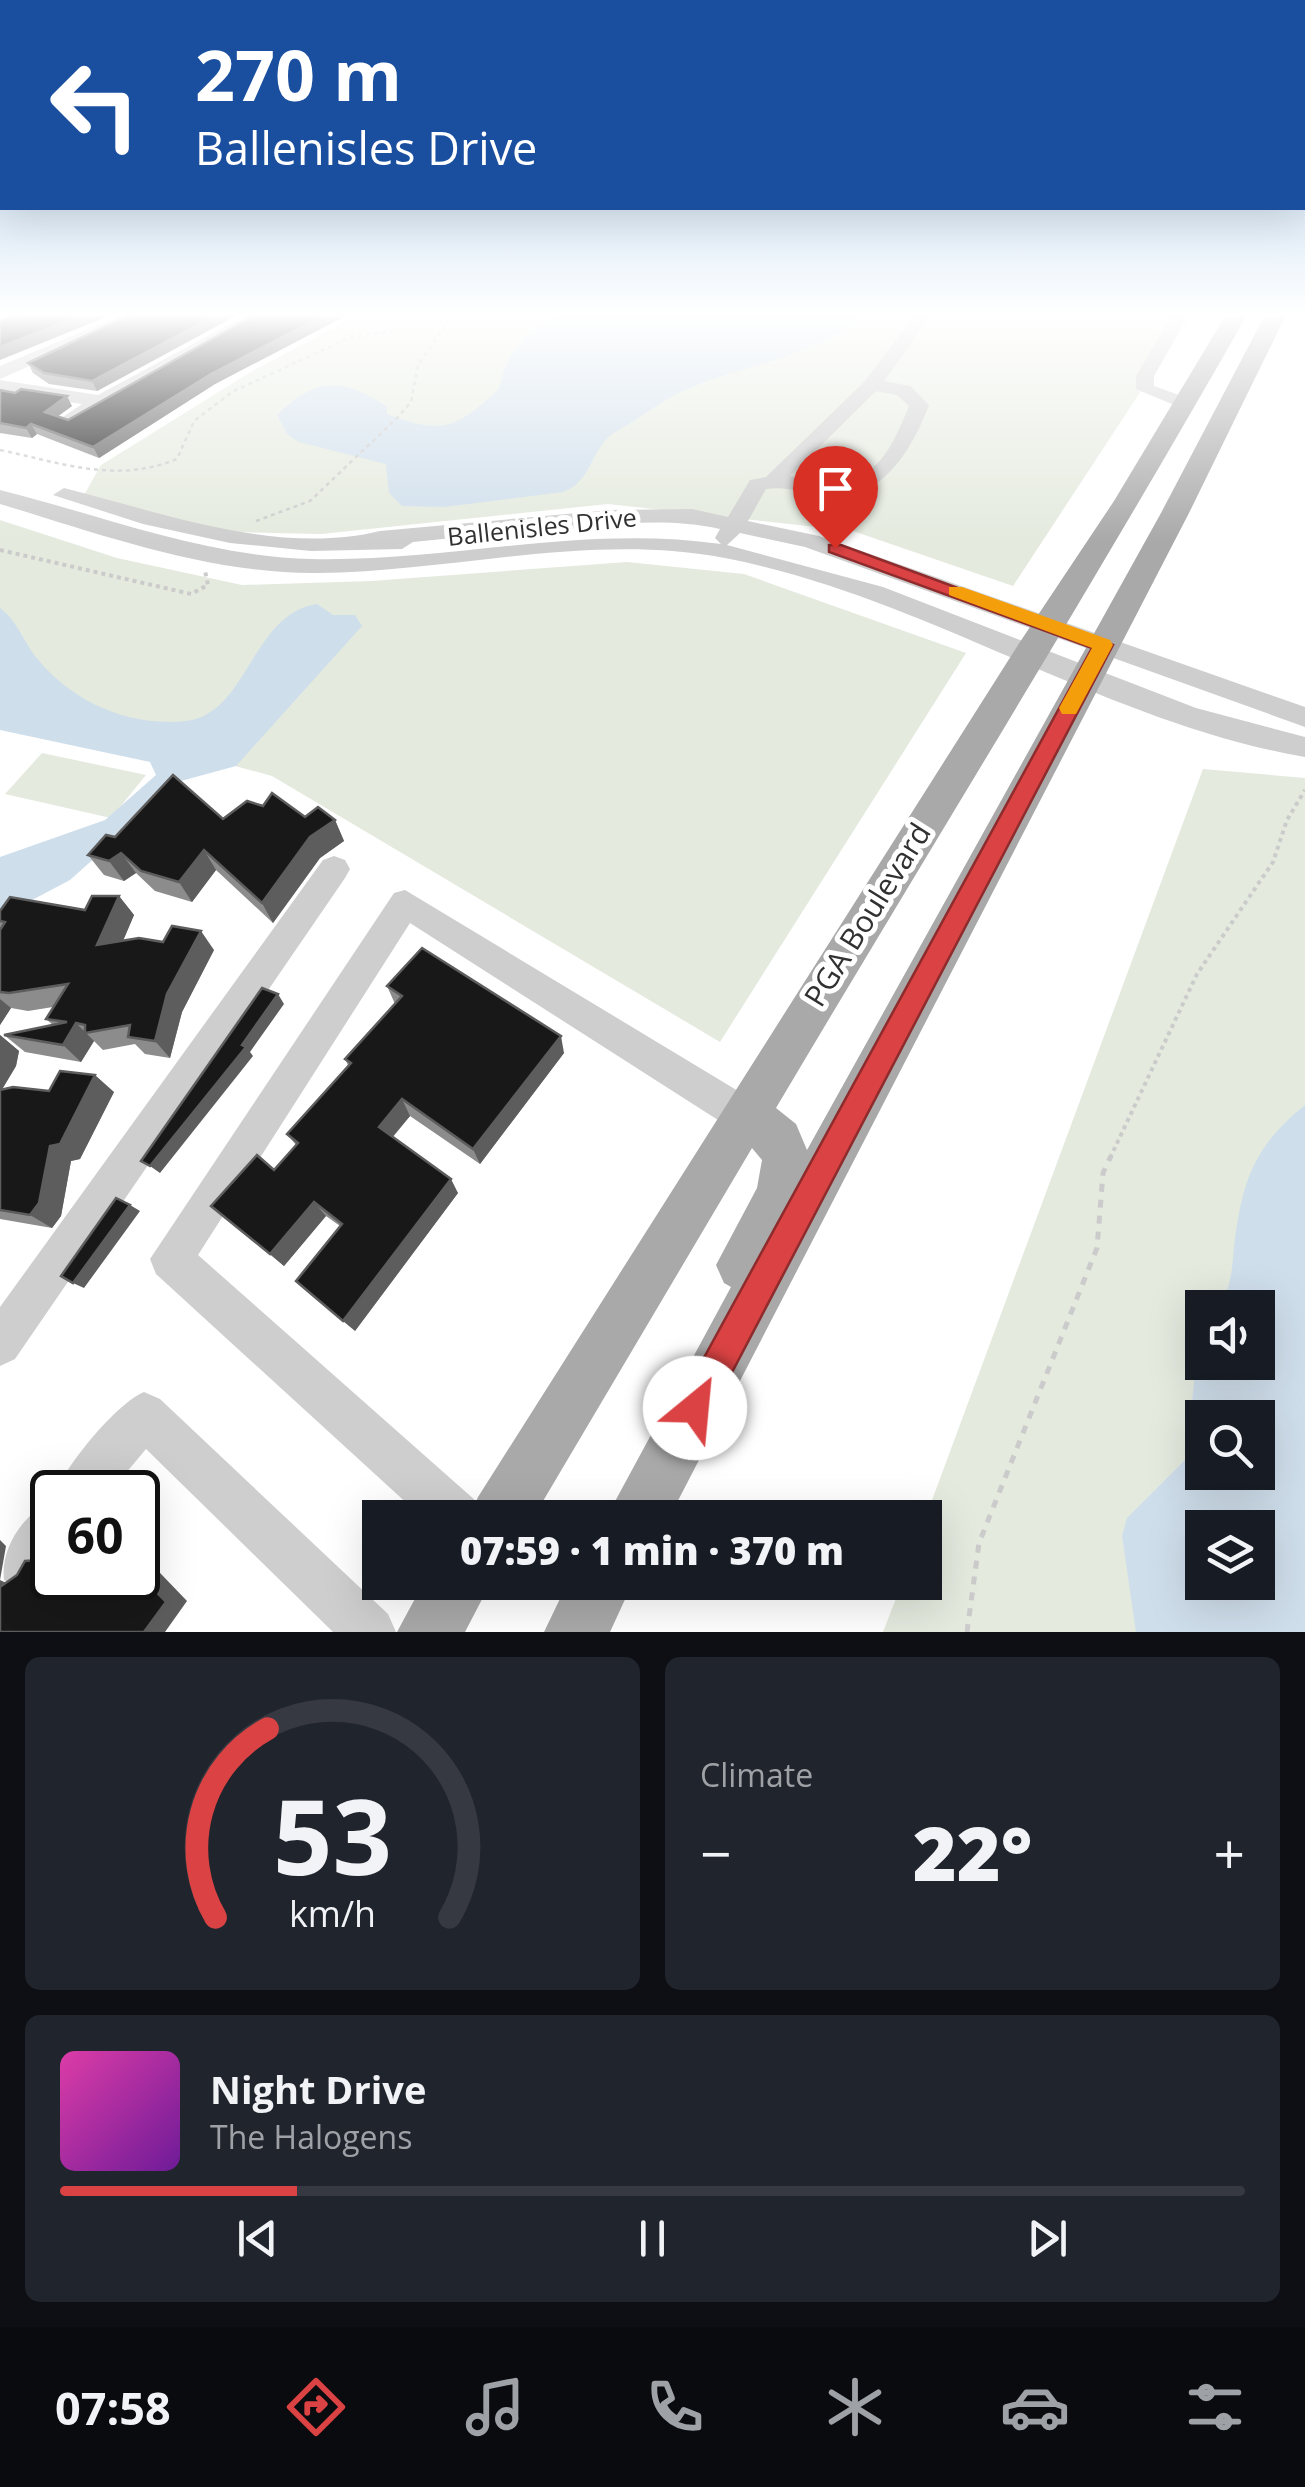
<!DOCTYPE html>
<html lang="en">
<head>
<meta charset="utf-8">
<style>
	:root { --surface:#171b24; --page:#20242c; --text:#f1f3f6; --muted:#9ea1a6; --line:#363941; --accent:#da4243 }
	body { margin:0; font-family:"Open Sans",sans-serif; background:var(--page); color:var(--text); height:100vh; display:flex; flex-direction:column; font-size:38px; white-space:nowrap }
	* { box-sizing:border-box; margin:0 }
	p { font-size:32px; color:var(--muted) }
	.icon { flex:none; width:55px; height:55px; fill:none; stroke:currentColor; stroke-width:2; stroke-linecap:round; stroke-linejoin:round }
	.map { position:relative; height:1632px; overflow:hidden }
	.drawer { display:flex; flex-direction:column; gap:25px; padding:25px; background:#0d0f14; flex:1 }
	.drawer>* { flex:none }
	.hud { position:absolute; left:0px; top:0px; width:1305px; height:210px; box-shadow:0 10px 40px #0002; background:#1a4fa0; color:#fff; overflow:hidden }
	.fabs { position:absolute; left:1185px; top:1290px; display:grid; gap:20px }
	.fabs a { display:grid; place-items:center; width:90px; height:90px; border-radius:0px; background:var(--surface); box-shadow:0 10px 40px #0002; font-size:50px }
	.speed { position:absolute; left:30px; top:1470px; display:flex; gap:20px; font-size:50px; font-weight:700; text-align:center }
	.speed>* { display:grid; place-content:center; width:130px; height:130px; border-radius:50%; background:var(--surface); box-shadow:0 10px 40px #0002; line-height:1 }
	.speed .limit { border:5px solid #111; border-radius:15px; background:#fff; color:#111 }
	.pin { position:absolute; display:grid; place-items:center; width:85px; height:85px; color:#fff; margin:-102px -42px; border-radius:50% 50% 50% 0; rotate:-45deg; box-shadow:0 0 10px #0007 }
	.pin .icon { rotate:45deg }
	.me { position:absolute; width:110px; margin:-55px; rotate:28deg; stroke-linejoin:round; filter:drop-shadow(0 0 8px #0008) }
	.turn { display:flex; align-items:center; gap:35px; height:210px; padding:0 30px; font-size:45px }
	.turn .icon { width:130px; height:130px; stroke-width:2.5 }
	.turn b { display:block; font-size:70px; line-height:85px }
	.big { font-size:75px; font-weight:800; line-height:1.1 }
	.drawer .widget { flex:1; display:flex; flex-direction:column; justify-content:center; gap:15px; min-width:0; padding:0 35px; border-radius:15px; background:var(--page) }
	.drawer .dial { align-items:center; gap:0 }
	.dial svg { height:260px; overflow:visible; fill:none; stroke:var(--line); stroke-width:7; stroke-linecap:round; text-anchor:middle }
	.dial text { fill:var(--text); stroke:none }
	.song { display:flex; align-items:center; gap:30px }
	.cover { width:120px; height:120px; border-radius:15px; background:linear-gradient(135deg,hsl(320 70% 55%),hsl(280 70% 35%)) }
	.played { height:10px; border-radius:5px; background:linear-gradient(90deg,var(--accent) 20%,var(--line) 20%) }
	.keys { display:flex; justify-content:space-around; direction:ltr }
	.heat { display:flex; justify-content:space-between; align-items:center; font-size:55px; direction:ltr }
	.drawer .tiles { flex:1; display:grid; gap:25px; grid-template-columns:1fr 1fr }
	.widget:last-child { grid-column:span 2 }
	.trip { position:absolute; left:362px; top:1500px; width:580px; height:100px; border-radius:0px; background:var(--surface); box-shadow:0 10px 40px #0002; font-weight:800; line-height:100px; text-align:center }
	.menu { display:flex; height:160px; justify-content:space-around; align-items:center; background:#090b0e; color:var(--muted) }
	.menu .icon { width:70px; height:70px }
	.menu .selected { color:var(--accent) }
	.menu b { font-size:45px; color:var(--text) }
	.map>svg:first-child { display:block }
	.green { fill:#e4eade; fill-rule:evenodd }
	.water { fill:#cfdeeb; fill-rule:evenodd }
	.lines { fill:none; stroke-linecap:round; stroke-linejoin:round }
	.path-far2 { stroke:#cbcbcb; stroke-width:2.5; stroke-dasharray:4 4; stroke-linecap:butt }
	.path-far1 { stroke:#cbcbcb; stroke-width:4; stroke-dasharray:4 4; stroke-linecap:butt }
	.path { stroke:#cbcbcb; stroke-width:5; stroke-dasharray:8 8; stroke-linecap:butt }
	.minor { fill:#cecece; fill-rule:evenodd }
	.major { fill:#a9a9a9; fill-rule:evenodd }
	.wall { fill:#8c8c8c }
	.shaded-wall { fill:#5d5d5d }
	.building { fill:#181818; stroke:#5d5d5d; stroke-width:2.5 }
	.route { fill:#da4243; stroke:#8e2b2c; stroke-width:2.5 }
	.slow { fill:#f59e0b }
	.labels { text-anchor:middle; stroke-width:10; stroke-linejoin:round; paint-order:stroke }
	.far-street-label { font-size:25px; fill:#313131; stroke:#fff }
	.street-label { font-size:30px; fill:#313131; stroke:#fff }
</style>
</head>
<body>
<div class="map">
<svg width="1305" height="1632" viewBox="0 0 1305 1632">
	<rect width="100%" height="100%" fill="#fff"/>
	<path class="green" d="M361 313H1192L1013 586 853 531 608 504 321 534 236 532 178 523 84 495 101 465 249 373Z
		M0 520 117 558 242 585 371 581 627 562 744 574 966 653 720 1042 272 776 0 702Z
		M42 753 146 775 111 818 5 794Z
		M1203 769 1305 778V1632H883L902 1583 925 1582V1519ZM1202 1308H1258V1362H1202ZM1202 1418H1258V1472H1202ZM1202 1528H1258V1582H1202Z"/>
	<path class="water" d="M565 313H865C816 358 748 363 690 388 664 398 641 418 617 431 590 446 593 482 563 492L445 507 402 506 389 493 386 464 299 442 287 434 277 415C316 377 344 377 387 407V414C442 435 456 429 499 389 506 349 529 330 565 313Z
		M317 604 333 615H355L362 626 236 766 181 781 70 880 0 917V857L105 820 156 775 150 762 0 730V608C16 619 24 642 36 657 72 702 128 727 186 721 248 714 251 614 317 604Z
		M1305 1105V1632H1136L1122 1536 1127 1518 1186 1459 1198 1344 1202 1335V1362H1258V1308L1219 1307C1231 1287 1232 1271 1234 1247 1242 1182 1253 1147 1305 1105ZM1202 1418H1258V1472H1202ZM1202 1528H1258V1582H1202Z"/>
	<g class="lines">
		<path class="path-far2" d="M0 450C62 463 116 484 177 459L194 421 232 392 351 337 406 329 428 313
			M256 521 310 501 398 417 411 402 418 365 454 313"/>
		<path class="path-far1" d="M0 550 191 594 208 585 205 571
			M1110 1158 1197 974 1273 862 1287 820 1305 790"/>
		<path class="path" d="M967 1632 979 1543 1097 1248 1103 1173 1111 1156"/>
		<path class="minor" d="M127 313H150L0 379V366Z
			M250 313H272L71 427 54 423 82 404 0 392V380L98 395Z
			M916 313H933L884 381 910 386 929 405C912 449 882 502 827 496 806 494 788 486 766 489L748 521 819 536 1305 707V727L805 547 740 533 727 545 883 587 1196 708 1305 737V757C1103 722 927 597 725 558 589 532 454 572 317 573 209 574 103 535 0 504V490C104 516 203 556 311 559 450 562 582 524 721 544L715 538 720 529C655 515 587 527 522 536L513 532 413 542 402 549 311 551 230 543 143 524 53 495 64 488C164 513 278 556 380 531L611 510 692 509 728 517 750 480 766 477 865 381ZM876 391 897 395 909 406C881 476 863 489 790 476Z
			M1173 313H1190L1154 376V386L1193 400V408L1186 410 1136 389V376Z
			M334 856 345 860 350 869 345 878 15 1359 0 1366V1307L323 860Z
			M405 890 758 1103 764 1116 758 1129 745 1134 732 1129 410 923 198 1255 476 1501 483 1518H423L156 1274 150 1259 394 893Z
			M144 1392 160 1399 388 1614 396 1632H333L146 1449 110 1492H56C67 1464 116 1404 144 1392Z
			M52 1501C54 1537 60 1572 21 1588L4 1580C0 1548 24 1513 52 1501Z"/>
		<path class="major" d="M1227 313H1248C1096 581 933 843 776 1108L796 1124 807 1150 1161 513 1266 313H1287L1189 513 669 1518H606L731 1287 724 1283 716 1265 757 1188 762 1160 752 1148 533 1518H469L478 1497 1018 645 1114 501Z
			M424 1582H491L465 1632H397Z
			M568 1582H633L610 1632H544Z"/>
	</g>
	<path class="wall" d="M133 313H241L97 391 49 384 33 373 28 363Z
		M258 313H351L215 384 99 458 37 434 32 438 0 433V390L72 406 58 416 68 420Z
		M305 817 335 820 344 841 320 858 273 923 216 870 192 902 155 891 136 873 124 881 104 875 88 855 115 837 223 819Z
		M119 896 134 915 123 941 214 950 182 1012 170 1058 145 1054 135 1044 103 1050 94 1041 81 1062 25 1052 4 1035 53 1025 46 1019 53 1007 28 1011 11 1008 0 1025V911L85 910Z
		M387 986 564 1053 480 1164 410 1116 393 1137 458 1193 355 1331 340 1226 326 1216 284 1266 211 1206 274 1170 296 1145 287 1134 348 1065 345 1059 395 1004Z
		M0 1035 19 1051 16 1066 2 1089 114 1092 80 1159 71 1161 61 1216 52 1228 0 1219Z"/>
	<path class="shaded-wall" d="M87 313H116L0 360V347Z
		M220 313H241L97 391 92 381Z
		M329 313H351L215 384 99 458 93 447 211 374Z
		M67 396 72 406 50 422 45 412Z
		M31 424 37 434 32 438 26 428Z
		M335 820 344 841 320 858 273 923 262 903 310 837Z
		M204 850 216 870 192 902 179 882Z
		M121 853 136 873 124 881 109 861Z
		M119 896 134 915 113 964 97 945Z
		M201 931 214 950 182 1012 170 1058 155 1041 167 994Z
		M278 994 284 1004 250 1052 253 1056 160 1173 150 1166 242 1045Z
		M0 999 11 1008 0 1025Z
		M76 1023 94 1041 81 1062 63 1045Z
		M0 1035 19 1051 16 1066 0 1093Z
		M561 1036 564 1053 480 1164 473 1149Z
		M95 1075 114 1092 80 1159 71 1161 61 1216 52 1228 30 1215 50 1146Z
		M402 1099 410 1116 388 1142 379 1127Z
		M451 1179 458 1193 355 1331 343 1321Z
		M314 1202 326 1216 284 1266 270 1254Z
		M130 1205 140 1211 84 1288 73 1283Z
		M0 1540 6 1546 0 1580 23 1591 0 1592Z
		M138 1550 187 1601 165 1632H144L138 1573Z"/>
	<path class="building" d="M21 313H87L0 347V321Z
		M133 313H220L92 381 44 373 28 363Z
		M258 313H329L211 374 93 447 31 424 26 428 0 423V390L15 393 21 389 67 396 45 412 68 420Z
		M173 775 223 819 247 801 263 806 272 793 305 817 318 807 335 820 310 837 262 903 204 850 179 882 141 871 121 853 109 861 88 855 106 835 115 837Z
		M92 896H119L97 945 139 938 163 942 172 926 201 931 167 994 155 1041 128 1037 130 1025 85 1033V1025L76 1023 63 1045 4 1035 67 1022 46 1019 68 984 9 993 0 992V930L5 922 0 921V911L10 897 85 910Z
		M422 948 561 1036 473 1149 402 1099 379 1127 451 1179 343 1321 296 1281 342 1224 314 1202 270 1254 211 1206 257 1155 274 1170 298 1143 287 1134 351 1063 345 1059 402 996 387 986Z
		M262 988 278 994 242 1045 246 1047 150 1166 141 1161Z
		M60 1071 95 1075 60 1144 50 1146 39 1203 30 1215 0 1210V1090L13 1087 49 1091Z
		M116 1198 130 1205 73 1283 61 1276Z
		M52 1559V1578H138V1573L166 1602 144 1632H0V1587L17 1575 25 1561Z"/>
	<linearGradient id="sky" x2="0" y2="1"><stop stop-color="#9ec5e9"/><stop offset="0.58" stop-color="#fff"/><stop offset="1" stop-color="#fff" stop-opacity="0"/></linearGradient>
	<rect width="1305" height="542" fill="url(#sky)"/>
	<path class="route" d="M829 545H841L1113 645 707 1420 695 1425 683 1420 678 1408 683 1396 1092 648 829 552Z"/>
	<path class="slow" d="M949 587H962L1110 640 1113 645 1076 714H1062L1059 708 1092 648 949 595Z"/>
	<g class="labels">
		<g class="far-street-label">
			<text transform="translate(542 527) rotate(-6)" y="9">Ballenisles Drive</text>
		</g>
		<g class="street-label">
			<text transform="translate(868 915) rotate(-58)" y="10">PGA Boulevard</text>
		</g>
	</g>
</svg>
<div class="fabs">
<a><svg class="icon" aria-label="sound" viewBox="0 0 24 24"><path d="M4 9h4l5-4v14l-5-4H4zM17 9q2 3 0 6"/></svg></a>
<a><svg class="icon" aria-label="search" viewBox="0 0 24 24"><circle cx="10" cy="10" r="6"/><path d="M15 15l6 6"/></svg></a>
<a><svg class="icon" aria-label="layers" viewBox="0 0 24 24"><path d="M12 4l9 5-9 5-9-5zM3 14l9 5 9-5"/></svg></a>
</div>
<div class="speed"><div class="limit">60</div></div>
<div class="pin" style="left:835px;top:548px;background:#d93025"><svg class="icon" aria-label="arrive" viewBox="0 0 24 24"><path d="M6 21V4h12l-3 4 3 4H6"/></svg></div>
<svg class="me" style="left:695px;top:1408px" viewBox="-20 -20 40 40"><circle r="19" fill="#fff"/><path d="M0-13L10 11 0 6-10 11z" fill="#da4243"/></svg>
<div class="trip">07:59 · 1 min · 370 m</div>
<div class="hud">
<div class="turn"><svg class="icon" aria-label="left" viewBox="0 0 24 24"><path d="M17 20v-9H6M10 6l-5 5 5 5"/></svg><div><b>270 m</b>Ballenisles Drive</div></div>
</div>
</div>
<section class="drawer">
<div class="tiles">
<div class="widget dial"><svg viewBox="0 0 100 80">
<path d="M14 69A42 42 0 1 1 86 69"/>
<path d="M14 69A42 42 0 0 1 30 11" stroke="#da4243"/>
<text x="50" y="56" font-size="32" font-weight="700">53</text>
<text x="50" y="72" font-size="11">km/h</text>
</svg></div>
<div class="widget"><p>Climate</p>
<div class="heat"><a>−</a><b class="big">22°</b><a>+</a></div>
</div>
<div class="widget">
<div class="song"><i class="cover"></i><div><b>Night Drive</b><p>The Halogens</p></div></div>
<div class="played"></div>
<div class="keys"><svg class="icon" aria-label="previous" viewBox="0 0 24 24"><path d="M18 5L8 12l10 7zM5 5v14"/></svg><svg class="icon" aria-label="pause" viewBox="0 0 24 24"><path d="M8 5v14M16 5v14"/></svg><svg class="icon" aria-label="next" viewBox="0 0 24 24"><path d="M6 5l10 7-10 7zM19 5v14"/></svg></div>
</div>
</div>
</section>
<nav class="menu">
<b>07:58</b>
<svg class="icon selected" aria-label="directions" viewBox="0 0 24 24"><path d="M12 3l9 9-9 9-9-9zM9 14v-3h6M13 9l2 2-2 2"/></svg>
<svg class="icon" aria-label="music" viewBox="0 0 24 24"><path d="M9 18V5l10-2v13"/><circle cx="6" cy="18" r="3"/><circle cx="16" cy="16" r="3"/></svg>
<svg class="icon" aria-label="phone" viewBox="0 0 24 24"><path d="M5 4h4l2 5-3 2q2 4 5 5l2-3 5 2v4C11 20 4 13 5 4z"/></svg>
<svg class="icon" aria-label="climate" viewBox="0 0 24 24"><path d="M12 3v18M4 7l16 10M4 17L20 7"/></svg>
<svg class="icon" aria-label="car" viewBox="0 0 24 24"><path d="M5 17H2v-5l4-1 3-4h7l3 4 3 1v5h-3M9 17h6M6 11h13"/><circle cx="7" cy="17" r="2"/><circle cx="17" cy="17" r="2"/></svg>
<svg class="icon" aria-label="filters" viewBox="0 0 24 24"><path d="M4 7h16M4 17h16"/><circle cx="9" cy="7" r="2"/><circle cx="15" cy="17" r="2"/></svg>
</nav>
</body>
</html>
